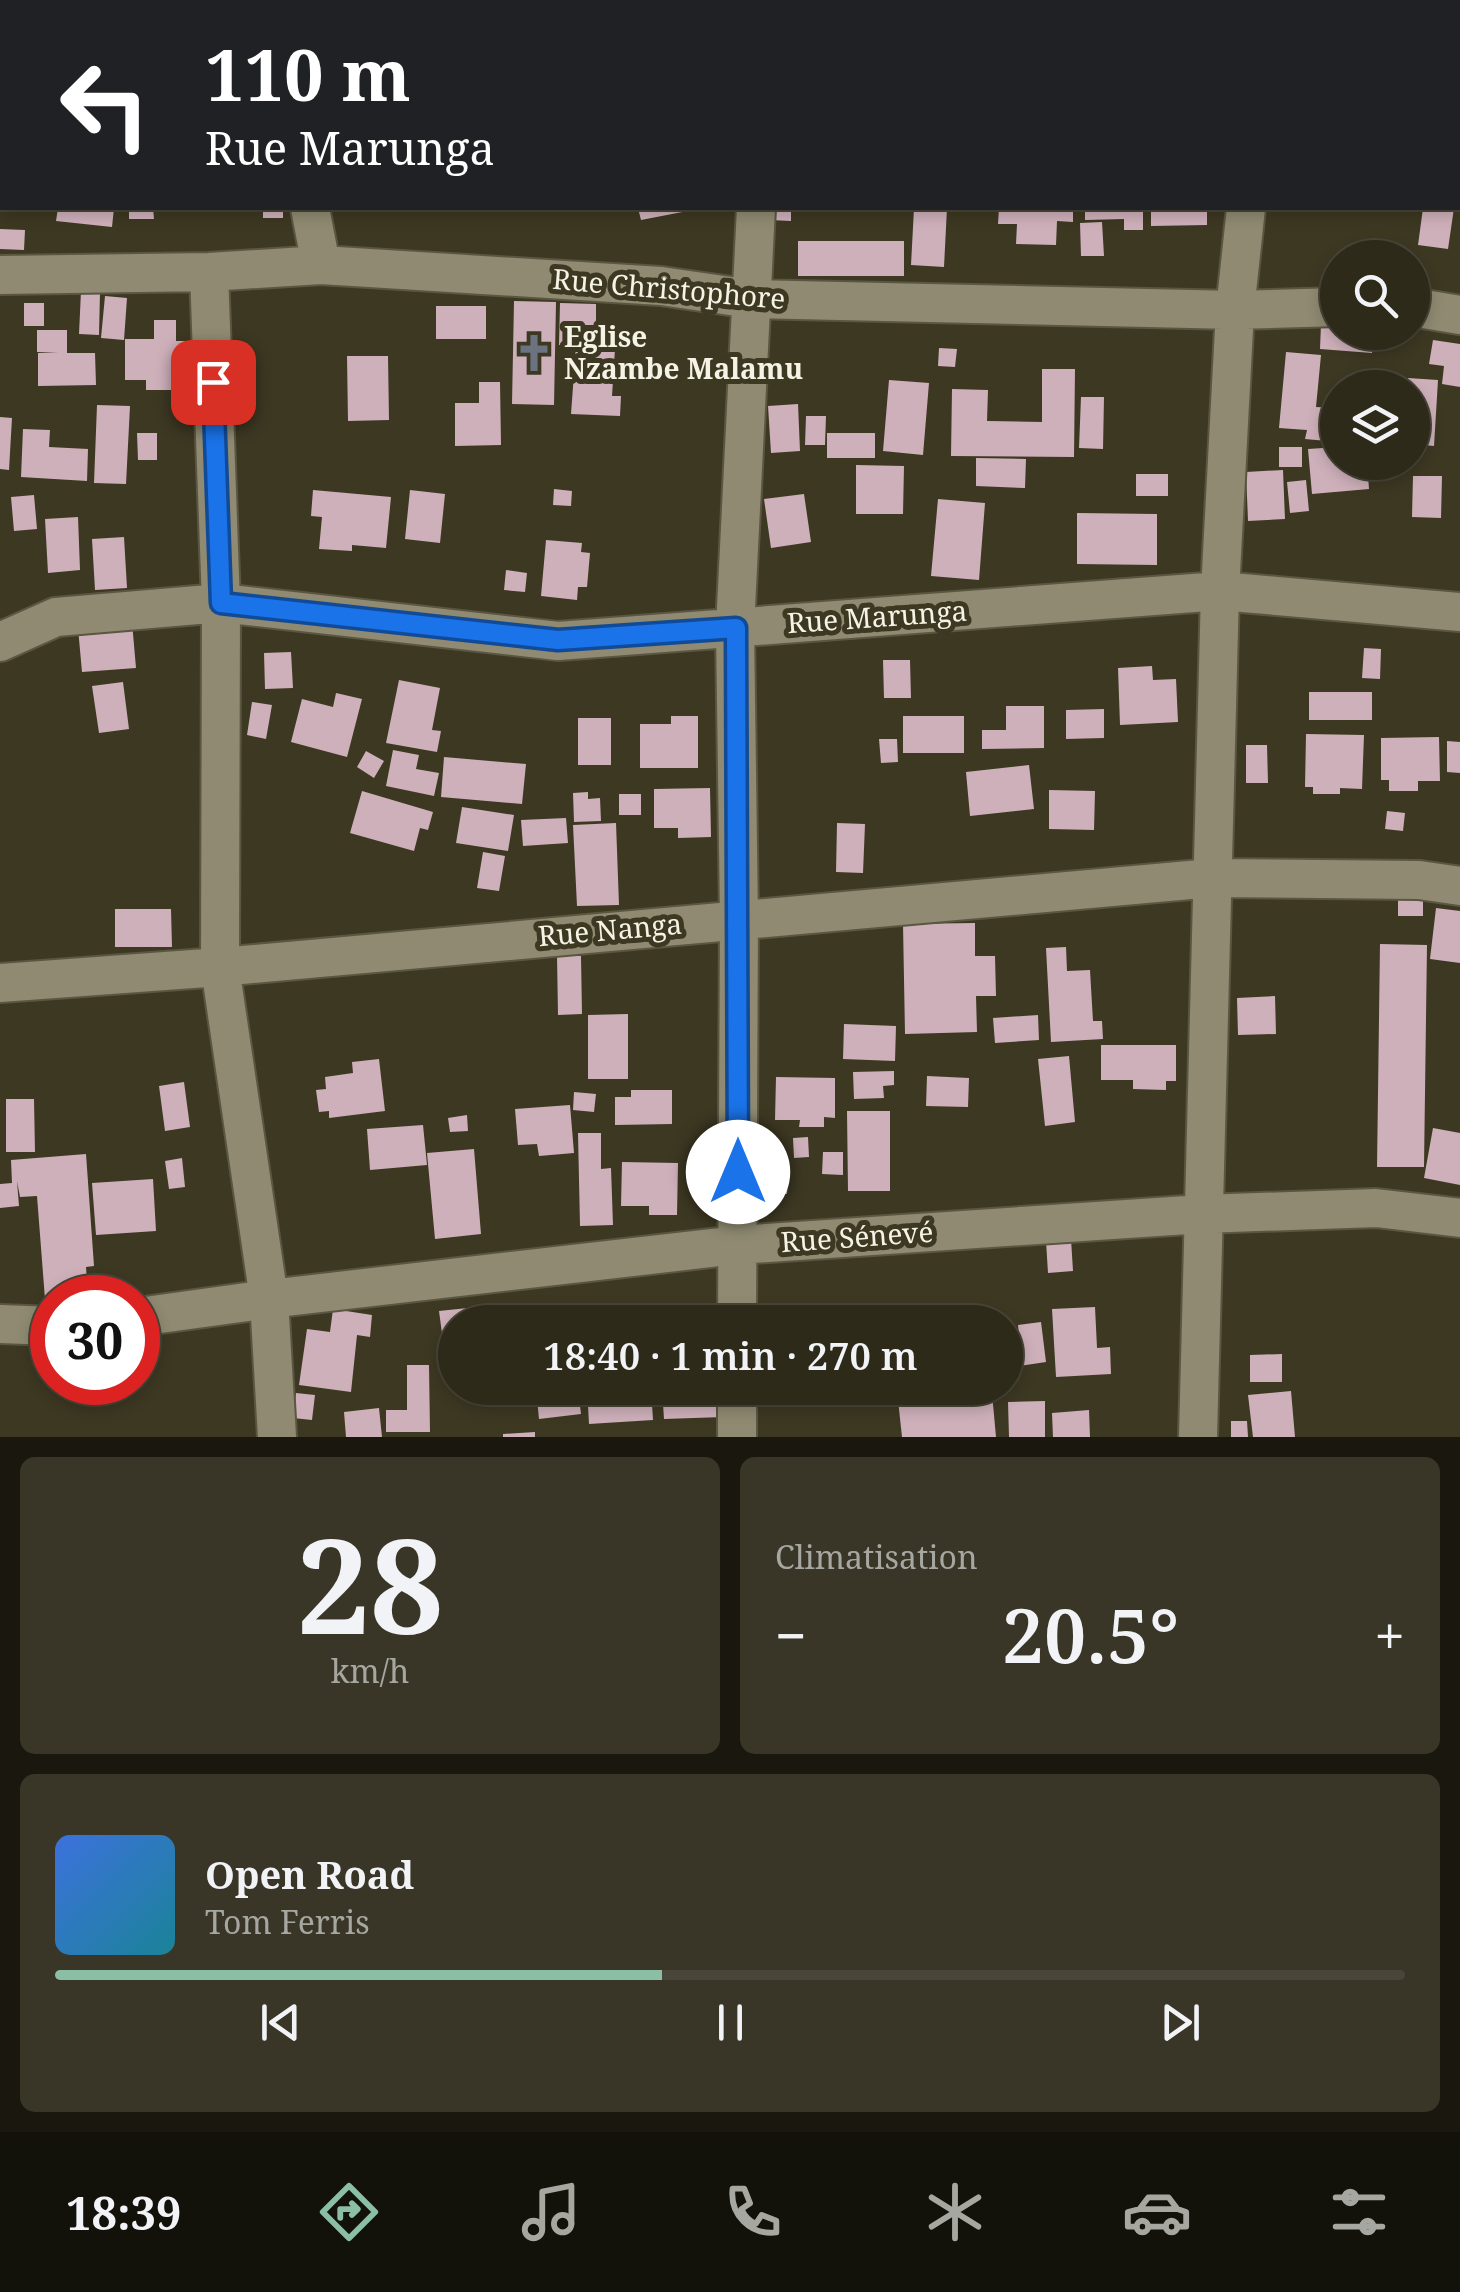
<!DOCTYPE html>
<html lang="fr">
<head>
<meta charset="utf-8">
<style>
	:root { --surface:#2e2a1a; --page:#3a3627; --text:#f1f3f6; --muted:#a7a7a2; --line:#494639; --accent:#8abfa5 }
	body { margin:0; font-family:"Noto Serif",serif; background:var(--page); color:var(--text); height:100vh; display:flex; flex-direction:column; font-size:38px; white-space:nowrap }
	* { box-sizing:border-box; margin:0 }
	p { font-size:32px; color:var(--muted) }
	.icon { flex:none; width:55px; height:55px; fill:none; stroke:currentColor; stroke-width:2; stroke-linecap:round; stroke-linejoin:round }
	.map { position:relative; height:1437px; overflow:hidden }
	.side { display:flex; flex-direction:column; gap:20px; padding:20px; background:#19170e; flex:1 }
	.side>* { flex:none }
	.banner { position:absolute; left:0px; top:0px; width:1460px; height:210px; box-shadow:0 5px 15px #0003,0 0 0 2px var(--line); background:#202124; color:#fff; overflow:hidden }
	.tools { position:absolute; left:1320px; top:240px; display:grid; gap:20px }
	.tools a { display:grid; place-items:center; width:110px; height:110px; border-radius:50%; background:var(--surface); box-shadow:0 5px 15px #0003,0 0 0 2px var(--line); font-size:50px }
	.speed { position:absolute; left:30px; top:1275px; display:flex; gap:20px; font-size:50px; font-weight:700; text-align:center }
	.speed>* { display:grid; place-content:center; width:130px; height:130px; border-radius:50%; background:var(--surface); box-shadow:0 5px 15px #0003,0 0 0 2px var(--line); line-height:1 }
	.speed .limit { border:15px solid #d22; background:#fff; color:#111 }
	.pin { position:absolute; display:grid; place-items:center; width:85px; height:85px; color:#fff; margin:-42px; border-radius:20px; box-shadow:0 5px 15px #0006 }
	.me { position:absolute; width:110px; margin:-55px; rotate:0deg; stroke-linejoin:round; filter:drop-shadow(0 0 8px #0008) }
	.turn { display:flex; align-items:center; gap:35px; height:210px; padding:0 40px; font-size:45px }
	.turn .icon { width:130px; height:130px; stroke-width:2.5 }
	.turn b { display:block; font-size:70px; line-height:85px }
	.big { font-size:75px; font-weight:600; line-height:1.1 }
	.side .card { flex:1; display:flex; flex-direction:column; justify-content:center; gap:15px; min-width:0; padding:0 35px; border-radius:15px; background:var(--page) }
	.side .dial { align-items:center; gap:0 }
	.dial b { font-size:130px; line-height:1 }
	.song { display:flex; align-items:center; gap:30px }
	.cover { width:120px; height:120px; border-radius:15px; background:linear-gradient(135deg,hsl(220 70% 55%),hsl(190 70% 35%)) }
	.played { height:10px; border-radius:5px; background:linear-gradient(90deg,var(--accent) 45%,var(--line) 45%) }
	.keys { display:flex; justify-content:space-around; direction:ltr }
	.heat { display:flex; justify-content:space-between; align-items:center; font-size:55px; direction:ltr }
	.side .tiles { flex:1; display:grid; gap:20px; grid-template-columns:1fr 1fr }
	.card:last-child { grid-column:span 2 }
	.trip { position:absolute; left:438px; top:1305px; width:585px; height:100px; border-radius:50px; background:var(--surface); box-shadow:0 5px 15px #0003,0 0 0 2px var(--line); font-weight:600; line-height:100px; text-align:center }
	.menu { display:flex; height:160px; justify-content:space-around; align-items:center; background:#12110a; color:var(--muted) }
	.menu .icon { width:70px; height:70px }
	.menu .selected { color:var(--accent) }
	.menu b { font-size:45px; color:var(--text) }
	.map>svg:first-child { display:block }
	.building { fill:#ceb0ba }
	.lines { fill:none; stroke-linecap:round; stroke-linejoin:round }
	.minor-casing { stroke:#5a5642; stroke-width:42 }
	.minor { stroke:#8f8a71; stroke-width:38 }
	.route-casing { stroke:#114b97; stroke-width:25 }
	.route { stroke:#1a73e8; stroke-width:18 }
	.labels { text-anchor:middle; stroke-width:10; stroke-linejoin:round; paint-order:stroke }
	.street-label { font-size:28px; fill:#f5f3e5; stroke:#3d3822 }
	.poi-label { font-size:28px; font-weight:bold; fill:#f5f3e5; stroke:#3d3822; text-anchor:start }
</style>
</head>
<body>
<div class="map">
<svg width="1460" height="1437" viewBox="0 0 1460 1437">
	<rect width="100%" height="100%" fill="#3d3822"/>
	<path class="building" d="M58 208H114L112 227 56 221Z
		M129 208H153L154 219H129Z
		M263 208H283V218H263Z
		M638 208H698V209L641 220Z
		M771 208H791V221L770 220Z
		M914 208H947L944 267 911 265Z
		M999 208H1073V222L1057 221 1056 245 1016 244 1017 224H998Z
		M1085 208H1143V230H1124V219L1085 220Z
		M1151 208H1207V225L1151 226Z
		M1423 208H1454L1448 249 1418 245Z
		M1102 222 1104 256H1081L1080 223Z
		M0 229 25 230 24 250 0 249Z
		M798 241H904V276H798Z
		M81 291 100 292 99 335 79 334Z
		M105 296 127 298 124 340 101 338Z
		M514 301 556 302 554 405 512 404Z
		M24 303H44V326H24Z
		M560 303 596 304V325H583V348L615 349 612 396H621L620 416 571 414 576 346 559 345Z
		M436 306H486V339H436Z
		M154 320H176V341H185V371H175V390H146V380H125V339H154Z
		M1321 324 1338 326V332H1374L1372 353 1320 349Z
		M37 330H67V353H95L96 385 38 386V353L58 352H37Z
		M1433 340 1460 344V387L1442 384 1444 366 1429 364Z
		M939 348 957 349 955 367 938 366Z
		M1286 352 1321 355 1316 407 1338 408V442L1305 439 1307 430 1279 428Z
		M347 356H388L389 420 348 421Z
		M1042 369H1075L1074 457 951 456 952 389 988 390 987 421 1042 422Z
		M1408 378 1438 380 1434 446 1412 444V388H1408Z
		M889 380 929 383 923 455 883 451Z
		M479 382H500L501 445 455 446V403H479Z
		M1081 397H1104L1103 449 1079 448Z
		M798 404 800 451 771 453 768 406Z
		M97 405 130 406 126 484 94 483Z
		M806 416H826L825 445H805Z
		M0 417 12 418 9 470 0 469Z
		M23 429 50 430 49 447 88 449 87 481 21 477Z
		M137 433H157V460H138Z
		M827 433H875V458H827Z
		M1279 447H1302V467H1279Z
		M1338 447V462H1367L1369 489 1312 494 1308 449Z
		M976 458 1026 459 1025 488 976 486Z
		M856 465 904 466 903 514H856Z
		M1283 470 1285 519 1248 521 1246 472Z
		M1136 474H1168V496H1136Z
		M1413 476H1442L1441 518 1412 517Z
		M1306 480 1309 511 1290 513 1287 482Z
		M554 489 572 491 571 506 553 505Z
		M313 490 391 497 386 548 352 545V551L319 549 322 517 311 516Z
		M410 490 445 494 440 543 405 539Z
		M804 494 811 542 771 548 764 499Z
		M34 495 37 529 14 531 11 497Z
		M938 499 985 503 979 580 931 576Z
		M1077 513 1157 514V565L1077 564Z
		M78 517 80 570 48 573 45 519Z
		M124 537 127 588 95 590 92 539Z
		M546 540 582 543 581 552 590 553 587 587H578L577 600 541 596Z
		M506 570 527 573 525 592 504 590Z
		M132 622 136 668 82 672 78 628Z
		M1364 648 1381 649 1380 679 1362 678Z
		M291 652 293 688 265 689 264 653Z
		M883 660H910L911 698H884Z
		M1152 666 1153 680 1176 679 1178 722 1120 725 1118 668Z
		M399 680 440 688 432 730 441 731 437 752 386 743Z
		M123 682 129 729 99 733 92 686Z
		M1309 692H1372V720H1309Z
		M336 693 362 699 347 757 291 742 302 699 333 707Z
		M252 702 272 705 266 739 247 735Z
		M1006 706H1044V748L982 749V730H1006Z
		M1104 709V738L1066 739V710Z
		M671 716H698V768H640V724H671Z
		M903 716H964V753H903Z
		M578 718H611V765H578Z
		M1306 734 1364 735 1362 789 1340 788V794H1313V787H1305Z
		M1439 737 1440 781H1418V791H1389V780H1381V738Z
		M879 739H897L898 762 881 763Z
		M1447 741 1460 742V773L1447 772Z
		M1246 745H1267L1268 783H1246Z
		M393 750 419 755 416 769 439 773 434 796 386 786Z
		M366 751 384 761 374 778 357 767Z
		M444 757 526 764 522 804 441 797Z
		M1029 765 1034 809 970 816 966 772Z
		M710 788 711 837 678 838V828H654V789Z
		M1049 790 1095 791 1094 830 1049 829Z
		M362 791 433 812 428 830 420 828 414 851 350 833Z
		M588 792V799L600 798 601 821 574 822 573 793Z
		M619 794H641V815H619Z
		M462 807 514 815 508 851 456 843Z
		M1387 811 1405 813 1403 831 1385 829Z
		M566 818 568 843 523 846 521 820Z
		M616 823 619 905 577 906 573 825Z
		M837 823 865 824 863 873 836 872Z
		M483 852 505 856 499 891 477 888Z
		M1398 899 1423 900V916H1398Z
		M1436 908 1460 911V963L1430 959Z
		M115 909H171L172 947H115Z
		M975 923V956H995L996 996H976L977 1032 905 1034 903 924Z
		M1380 944 1427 945 1424 1167H1377Z
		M1066 947 1067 971 1090 970 1093 1021H1102L1103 1039 1051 1042 1046 948Z
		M557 956H581L582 1014 558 1015Z
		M1275 996 1276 1034 1238 1035 1237 998Z
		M628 1014V1079H588V1015Z
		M1038 1015 1039 1040 995 1043 993 1018Z
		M844 1024 896 1026 895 1061 843 1059Z
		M1101 1045H1176V1081H1166V1090L1133 1089V1080H1101Z
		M1069 1056 1075 1122 1045 1126 1038 1059Z
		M379 1059 385 1111 329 1118V1111L319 1112 316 1090 326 1089 325 1077 353 1073 352 1062Z
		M894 1071V1085L883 1086 884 1098 854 1099 853 1072Z
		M927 1076 969 1078 968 1107 926 1106Z
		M776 1077 835 1078V1118L824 1117V1127H799L800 1120H775Z
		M184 1082 190 1127 165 1131 159 1086Z
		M631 1090H672V1124L615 1125V1097H631Z
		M574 1092 596 1094 594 1112 573 1110Z
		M6 1099H34L35 1152H6Z
		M570 1105 574 1153 539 1156 537 1144 518 1145 515 1109Z
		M847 1111H890V1191H848Z
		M467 1115 468 1131 450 1132 448 1118Z
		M423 1125 427 1165 370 1170 367 1129Z
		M1433 1128 1460 1133V1185L1424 1178Z
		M578 1133H601V1169L611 1168 613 1225 580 1226Z
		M808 1137 809 1157 794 1158 793 1138Z
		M474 1149 481 1234 435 1239 427 1153Z
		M823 1152H843V1175L822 1174Z
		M86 1154 94 1266 86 1267 88 1296 45 1299 37 1196 20 1197 17 1181 19 1206 0 1208V1184L12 1183 11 1160Z
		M182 1158 185 1187 169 1189 165 1161Z
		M622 1162 678 1163 677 1215H649V1206H621Z
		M767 1166 789 1169 787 1194 764 1191Z
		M153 1179 156 1231 96 1235 92 1183Z
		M1071 1239 1073 1271 1048 1273 1046 1241Z
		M477 1307 479 1322H455V1386H449L439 1311Z
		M1095 1307 1097 1348 1110 1347 1111 1374 1056 1377 1052 1309Z
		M333 1309 372 1315 370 1337 357 1335 351 1392 299 1385 307 1329 330 1332Z
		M1041 1322 1046 1362 1005 1368V1338L1019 1336 1018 1325Z
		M1282 1354V1382H1250V1355Z
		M407 1365H429L430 1432H386V1410H407Z
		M536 1388H578L581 1414 539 1419Z
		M587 1388H651L653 1420 589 1424Z
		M662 1388H722L723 1417 664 1419Z
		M848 1388H890V1395H848Z
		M1291 1391 1295 1437H1253L1248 1395Z
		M296 1393 315 1395 312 1420 293 1418Z
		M992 1393 996 1437H902L898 1400Z
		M1045 1401V1437H1009L1008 1402Z
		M379 1408 382 1437H346L344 1412Z
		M1089 1410 1090 1437H1053L1052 1413Z
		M1231 1421H1247L1248 1437H1231Z
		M535 1432V1437H503V1434Z"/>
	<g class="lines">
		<g class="minor-casing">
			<path id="minor" d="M267 0 268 2
				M1265 0V2
				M1458 23H1460
				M310 208 321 265
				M209 272 221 603 220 967 269 1299 277 1437
				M0 275 209 272 321 265 661 286 751 299 1235 310 1338 307
				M1412 307 1460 315
				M0 642 56 617 221 603 558 641 1220 591 1460 612
				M0 983 220 967 1212 878 1419 880 1460 886
				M138 1317 269 1299 737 1245 1202 1214 1376 1208 1460 1218
				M737 1322 739 918 735 628 756 208
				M0 1324 52 1326
				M737 1388V1437
				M1198 1437 1220 591 1235 310 1246 208"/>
		</g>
		<use href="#minor" class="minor"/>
	</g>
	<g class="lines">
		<g class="route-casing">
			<path id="route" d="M213 382 221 603 558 640 736 628 738 1172"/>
		</g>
		<use href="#route" class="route"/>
	</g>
	<defs>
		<g id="church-bare" transform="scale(3)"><path d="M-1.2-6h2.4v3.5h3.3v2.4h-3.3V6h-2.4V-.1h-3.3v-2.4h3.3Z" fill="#6b7280" stroke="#3d3822" stroke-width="2.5" paint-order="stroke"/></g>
	</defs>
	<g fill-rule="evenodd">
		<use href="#church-bare" x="534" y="353"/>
	</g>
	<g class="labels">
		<g class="street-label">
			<text transform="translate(669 289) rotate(5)" y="10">Rue Christophore</text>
			<text transform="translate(877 617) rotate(-4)" y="10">Rue Marunga</text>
			<text transform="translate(610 930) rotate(-5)" y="10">Rue Nanga</text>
			<text transform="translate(857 1237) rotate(-4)" y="10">Rue Sénevé</text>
		</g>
		<g class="poi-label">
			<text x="564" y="347">Eglise<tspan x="564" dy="32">Nzambe Malamu</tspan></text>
		</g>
	</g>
</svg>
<div class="tools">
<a><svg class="icon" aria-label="search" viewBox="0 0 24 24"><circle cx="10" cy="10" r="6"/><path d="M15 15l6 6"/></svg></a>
<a><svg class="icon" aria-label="layers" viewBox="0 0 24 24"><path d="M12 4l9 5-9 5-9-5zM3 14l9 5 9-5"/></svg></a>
</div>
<div class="speed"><div class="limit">30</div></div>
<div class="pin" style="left:213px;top:382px;background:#d93025"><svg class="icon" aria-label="arrive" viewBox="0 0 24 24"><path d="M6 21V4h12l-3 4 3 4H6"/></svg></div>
<svg class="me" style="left:738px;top:1172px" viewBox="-20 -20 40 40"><circle r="19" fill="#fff"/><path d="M0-13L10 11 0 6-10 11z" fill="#1a73e8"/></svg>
<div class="trip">18:40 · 1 min · 270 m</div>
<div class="banner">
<div class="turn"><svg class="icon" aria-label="left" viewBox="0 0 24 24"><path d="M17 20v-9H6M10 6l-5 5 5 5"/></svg><div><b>110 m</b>Rue Marunga</div></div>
</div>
</div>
<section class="side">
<div class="tiles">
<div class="card dial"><b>28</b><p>km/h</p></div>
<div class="card"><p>Climatisation</p>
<div class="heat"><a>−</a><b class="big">20.5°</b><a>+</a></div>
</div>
<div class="card">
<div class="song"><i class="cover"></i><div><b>Open Road</b><p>Tom Ferris</p></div></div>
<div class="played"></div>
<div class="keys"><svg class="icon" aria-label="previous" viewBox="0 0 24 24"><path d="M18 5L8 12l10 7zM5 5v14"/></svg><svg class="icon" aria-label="pause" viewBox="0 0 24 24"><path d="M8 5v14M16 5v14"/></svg><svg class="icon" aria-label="next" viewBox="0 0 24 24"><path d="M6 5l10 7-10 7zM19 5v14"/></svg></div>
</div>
</div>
</section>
<nav class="menu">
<b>18:39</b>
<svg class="icon selected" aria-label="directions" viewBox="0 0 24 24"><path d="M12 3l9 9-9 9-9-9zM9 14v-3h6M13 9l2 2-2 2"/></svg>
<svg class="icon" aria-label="music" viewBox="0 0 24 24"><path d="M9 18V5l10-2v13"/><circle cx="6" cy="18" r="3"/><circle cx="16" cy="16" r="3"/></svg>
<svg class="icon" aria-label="phone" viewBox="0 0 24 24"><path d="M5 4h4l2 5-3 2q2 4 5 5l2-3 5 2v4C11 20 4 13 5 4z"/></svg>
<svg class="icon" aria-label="climate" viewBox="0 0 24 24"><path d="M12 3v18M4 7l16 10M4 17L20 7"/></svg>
<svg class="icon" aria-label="car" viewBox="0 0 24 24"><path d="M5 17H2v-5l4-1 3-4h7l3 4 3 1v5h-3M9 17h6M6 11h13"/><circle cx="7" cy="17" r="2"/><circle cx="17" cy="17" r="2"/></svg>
<svg class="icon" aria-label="filters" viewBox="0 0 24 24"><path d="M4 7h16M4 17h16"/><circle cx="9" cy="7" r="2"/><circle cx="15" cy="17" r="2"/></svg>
</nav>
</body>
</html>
